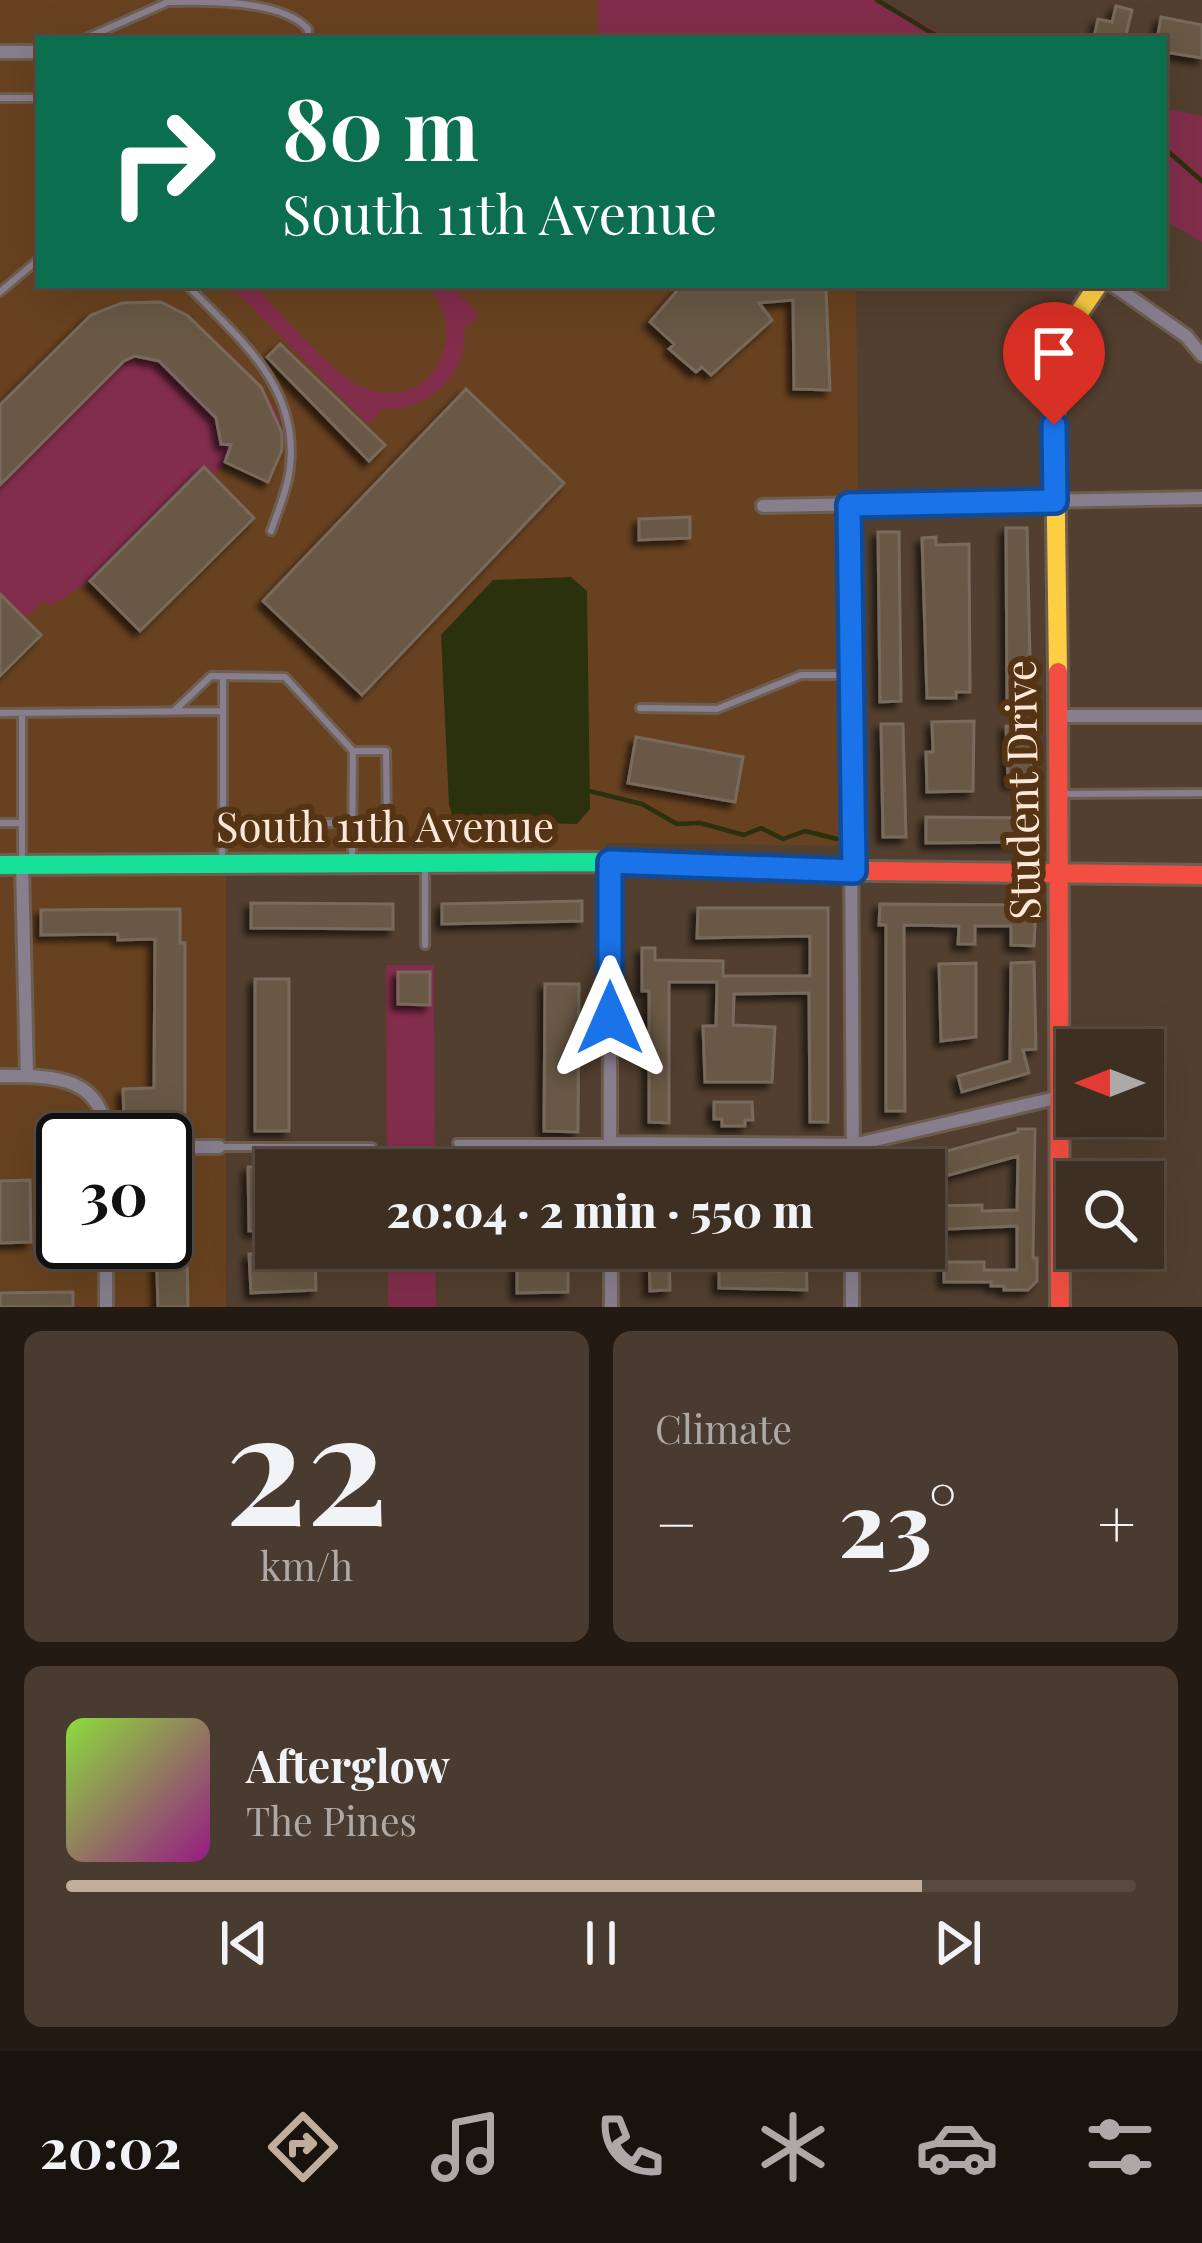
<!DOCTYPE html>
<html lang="en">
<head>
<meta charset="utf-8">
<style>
	:root { --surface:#3e2f23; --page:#493b30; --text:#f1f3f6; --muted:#ada9a6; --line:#574a41; --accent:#c1ad9c }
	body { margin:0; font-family:"Playfair Display",serif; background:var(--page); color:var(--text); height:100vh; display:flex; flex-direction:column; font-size:45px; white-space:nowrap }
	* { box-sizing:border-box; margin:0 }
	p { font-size:39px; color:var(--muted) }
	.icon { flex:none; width:66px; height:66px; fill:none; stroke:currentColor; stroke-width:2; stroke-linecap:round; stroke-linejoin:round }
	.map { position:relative; height:1307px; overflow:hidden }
	.panel { display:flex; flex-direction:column; gap:24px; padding:24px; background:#221a13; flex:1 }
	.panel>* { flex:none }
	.guide { position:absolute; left:36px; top:36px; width:1131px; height:252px; border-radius:0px; box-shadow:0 12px 48px #0002,0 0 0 3px var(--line); background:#0b6e4f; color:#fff; overflow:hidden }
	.needle { width:78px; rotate:270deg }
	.tools { position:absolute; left:1056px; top:1029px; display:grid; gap:24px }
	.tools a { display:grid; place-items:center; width:108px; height:108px; border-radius:0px; background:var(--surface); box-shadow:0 12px 48px #0002,0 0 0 3px var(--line); font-size:60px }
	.speed { position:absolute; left:36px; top:1113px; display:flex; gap:24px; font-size:60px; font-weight:700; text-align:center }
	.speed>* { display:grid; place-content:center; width:156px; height:156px; border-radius:50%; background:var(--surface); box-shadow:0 12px 48px #0002,0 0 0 3px var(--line); line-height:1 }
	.speed .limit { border:6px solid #111; border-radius:18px; background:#fff; color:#111 }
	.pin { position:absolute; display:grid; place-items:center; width:102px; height:102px; color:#fff; margin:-123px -51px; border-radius:50% 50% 50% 0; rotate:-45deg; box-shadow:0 0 12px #0007 }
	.pin .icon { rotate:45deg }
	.me { position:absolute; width:132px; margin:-66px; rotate:0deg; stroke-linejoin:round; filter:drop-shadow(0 0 9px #0008) }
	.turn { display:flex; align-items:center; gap:42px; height:252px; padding:0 48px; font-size:54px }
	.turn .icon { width:156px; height:156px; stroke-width:2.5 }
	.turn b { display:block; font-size:84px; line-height:102px }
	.big { font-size:90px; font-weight:800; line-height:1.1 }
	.panel .widget { flex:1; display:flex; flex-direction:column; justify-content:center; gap:18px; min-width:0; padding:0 42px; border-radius:18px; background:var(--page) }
	.panel .dial { align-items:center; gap:0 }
	.dial b { font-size:156px; line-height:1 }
	.song { display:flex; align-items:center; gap:36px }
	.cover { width:144px; height:144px; border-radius:18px; background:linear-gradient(135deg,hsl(90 70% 55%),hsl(310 70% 35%)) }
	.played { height:12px; border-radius:6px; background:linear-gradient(90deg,var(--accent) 80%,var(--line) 80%) }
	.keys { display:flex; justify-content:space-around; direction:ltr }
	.heat { display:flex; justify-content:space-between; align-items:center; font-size:66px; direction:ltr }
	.panel .tiles { flex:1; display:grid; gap:24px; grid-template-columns:1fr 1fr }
	.widget:last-child { grid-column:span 2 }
	.trip { position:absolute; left:255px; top:1149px; width:690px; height:120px; border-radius:0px; background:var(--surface); box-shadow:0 12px 48px #0002,0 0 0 3px var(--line); font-weight:800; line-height:120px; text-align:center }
	.tabs { display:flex; height:192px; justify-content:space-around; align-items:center; background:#19130e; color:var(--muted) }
	.tabs .icon { width:84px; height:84px }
	.tabs .active { color:var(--accent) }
	.tabs b { font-size:54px; color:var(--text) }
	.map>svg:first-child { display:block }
	.built { fill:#684220; fill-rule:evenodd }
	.green { fill:#822d4b }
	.water { fill:#2b300d }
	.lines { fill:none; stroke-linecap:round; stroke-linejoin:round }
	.stream { stroke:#2b300d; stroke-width:4.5 }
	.building { fill:#685845; stroke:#786b5c; stroke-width:3; filter:url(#shadow) }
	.lane-casing { stroke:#6e5e50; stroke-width:12 }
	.street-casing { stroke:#6e5e50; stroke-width:18 }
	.fast-casing { stroke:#6e5e50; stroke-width:24 }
	.slow-casing { stroke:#6e5e50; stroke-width:24 }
	.jam-casing { stroke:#6e5e50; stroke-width:24 }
	.lane { stroke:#887f8e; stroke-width:6 }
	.street { stroke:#887f8e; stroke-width:12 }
	.fast { stroke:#16e098; stroke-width:18 }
	.slow { stroke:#ffcf43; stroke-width:18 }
	.jam { stroke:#f24e42; stroke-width:18 }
	.route-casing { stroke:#114b97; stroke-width:30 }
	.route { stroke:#1a73e8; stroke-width:21 }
	.labels { text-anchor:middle; stroke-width:12; stroke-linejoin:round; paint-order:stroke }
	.street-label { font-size:42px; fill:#fde8d7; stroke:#553415 }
</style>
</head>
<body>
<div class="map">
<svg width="1202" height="1307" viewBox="0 0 1202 1307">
	<defs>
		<filter id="shadow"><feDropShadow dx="-5.5" dy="5.5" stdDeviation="3" flood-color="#0009"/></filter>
	</defs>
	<rect width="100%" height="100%" fill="#523f2f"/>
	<path class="built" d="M0 0H598V38L638 39H39V285H856L862 846 606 843 610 862H0Z
		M226 872V1307H0V873ZM63 1140H165V1242H63Z"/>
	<path class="green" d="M598 0H881L951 39 598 38Z
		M1164 108 1202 116V242L1164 220Z
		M230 285H254C280 312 333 376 365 388 431 414 473 334 427 285H450L479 315 468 327 464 325C470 375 427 413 379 409L380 413 368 424Z
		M161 302C201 323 265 378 280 421 283 430 282 441 282 450L226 462 213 475 254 518 140 631 90 581 51 606 44 600 25 619 0 593V405L78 327 105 355 114 346 86 316 122 303Z
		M386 965H434L435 1170H387Z
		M388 1248H435L436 1307H388Z"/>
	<path class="water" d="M571 577 587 591 590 809 577 824 461 821 452 815 449 804 441 635 493 580Z"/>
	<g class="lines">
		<path class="stream" d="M877 0 942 39
			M1164 148 1202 181
			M589 791 642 804 677 824 700 823 744 835 761 828 783 839 805 831 837 839"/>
	</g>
	<path class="building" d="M1116 6 1132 10 1125 39 1094 37 1098 19 1112 22Z
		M1161 17 1202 25V58L1164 52V39H1157Z
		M682 285 826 287 830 390 794 389 793 300 759 303 772 320 711 375 702 367 696 372 669 349 674 344 650 322Z
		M161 302 188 316 261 387 282 433V450L268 482 225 462 231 445 221 444 216 418 159 361 135 356 124 361 0 485V405L91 315 122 303Z
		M280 344 385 445 369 461 267 357Z
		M466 389 564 483 362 695 263 601Z
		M204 467 254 518 140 631 90 581Z
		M690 517V538L639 540V519Z
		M1006 528H1027L1031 701 1007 702Z
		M878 532H899L901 701 880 702Z
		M936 537V545L969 544 970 692H956V698H927L922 538Z
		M0 594 41 635 0 676Z
		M974 721 973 791 927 792 926 752H933L932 722Z
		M881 724H903L906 837H883Z
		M1006 726H1031L1032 783H1008Z
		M636 737 743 757 735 802 628 783Z
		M926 817 1032 818V842L926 843Z
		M582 901V921L442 924V904Z
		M251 903 393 904V929L251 928Z
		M880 904 1036 905 1034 946 1011 945V926H975V944H958L959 926 904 925 905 1111H886V925H879Z
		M698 908H828V1122H810L809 993 734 994 733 1025 775 1027 772 1082H705L703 1026H716L717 982H669V1123L649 1122V991H642V948H655V960L723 961V976H810V936L697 938Z
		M180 909V943H185V1121L124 1122 123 1089 154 1088 155 939 118 940V934L41 935V910Z
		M1034 962 1036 1049 1023 1050 1029 1073 962 1092 958 1076 1010 1061 1011 963Z
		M976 963V1037L941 1041 939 964Z
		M398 972H430V1005L398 1004Z
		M255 979H289V1131H255Z
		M545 984H579L578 1132 544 1131Z
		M714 1102H752L753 1120H745V1126H722V1119H714Z
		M1018 1129H1035L1033 1258H1037V1281L1028 1290H1004V1286H991V1282H944V1262H984V1270H1017V1226L930 1230V1206L982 1205V1211L1017 1210 1018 1156 924 1182V1170H891V1166L1018 1132Z
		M165 1165H175L176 1201H186L188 1307H158L156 1242H165Z
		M248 1167H276V1230L249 1231Z
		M30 1180 31 1242 0 1243V1181Z
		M649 1248H669L670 1290 650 1291Z
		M782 1248H806L807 1290 719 1288V1270L783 1271Z
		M315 1251 316 1290 251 1293 249 1254Z
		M568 1251V1292L517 1293V1252Z
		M73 1292V1307H0V1293Z"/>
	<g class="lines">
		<g class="lane-casing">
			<path id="lane" d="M168 2C210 1 281 0 308 29V39
				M84 39 168 2
				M0 98H39
				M187 285C239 339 299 385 290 467 288 488 278 511 271 531
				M0 292 39 259
				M223 677V823H387L386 751H353
				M640 708 717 709 801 675H848
				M174 711 211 676 285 677 353 751 352 859
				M0 713 223 711
				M22 713V859
				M1063 794 1202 793
				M0 823H22
				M222 860 223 823
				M425 867V945
				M457 1143H607
				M220 1147H372"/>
		</g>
		<g class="street-casing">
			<path id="street" d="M0 52H39
				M1113 285 1186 336 1202 355
				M849 505 853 1170
				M763 506 1202 498
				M1059 716H1202
				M610 862V1170
				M22 865 27 1076
				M0 1076C50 1076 105 1074 106 1140
				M610 1143 853 1145 1060 1097
				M165 1147H219
				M106 1242V1307
				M611 1248V1307
				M852 1307V1248"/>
		</g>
		<g class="fast-casing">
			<path id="fast" d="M0 865 610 862 871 871"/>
		</g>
		<g class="slow-casing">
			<path id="slow" d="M1058 672 1054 370 1060 341 1098 285"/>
		</g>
		<g class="jam-casing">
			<path id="jam" d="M1058 672 1060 1307
				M871 871 1202 875"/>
		</g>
		<use href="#lane" class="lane"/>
		<use href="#street" class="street"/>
		<use href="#fast" class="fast"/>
		<use href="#slow" class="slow"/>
		<use href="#jam" class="jam"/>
	</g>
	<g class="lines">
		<g class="route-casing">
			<path id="route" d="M610 1018V862L854 871 849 505 1055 501 1054 425"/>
		</g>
		<use href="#route" class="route"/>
	</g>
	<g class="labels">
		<g class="street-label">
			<text transform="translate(1023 790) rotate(-91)" y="15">Student Drive</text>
			<text x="385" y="842">South 11th Avenue</text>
		</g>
	</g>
</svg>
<div class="tools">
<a><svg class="needle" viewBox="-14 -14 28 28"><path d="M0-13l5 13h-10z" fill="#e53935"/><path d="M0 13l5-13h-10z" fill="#ada9a6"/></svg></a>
<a><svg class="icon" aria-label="search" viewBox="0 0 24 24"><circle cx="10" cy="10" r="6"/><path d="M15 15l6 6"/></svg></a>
</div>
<div class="speed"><div class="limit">30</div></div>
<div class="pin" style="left:1054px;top:425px;background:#d93025"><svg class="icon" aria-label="arrive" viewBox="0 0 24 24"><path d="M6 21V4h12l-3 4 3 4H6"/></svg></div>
<svg class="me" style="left:610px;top:1018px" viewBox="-20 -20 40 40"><path d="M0-17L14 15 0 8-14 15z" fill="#1a73e8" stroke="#fff" stroke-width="4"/></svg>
<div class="trip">20:04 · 2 min · 550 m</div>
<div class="guide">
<div class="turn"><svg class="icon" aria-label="right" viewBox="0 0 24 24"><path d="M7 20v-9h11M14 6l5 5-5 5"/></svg><div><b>80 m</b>South 11th Avenue</div></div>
</div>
</div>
<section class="panel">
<div class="tiles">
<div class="widget dial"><b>22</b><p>km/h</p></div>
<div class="widget"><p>Climate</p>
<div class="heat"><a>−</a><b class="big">23°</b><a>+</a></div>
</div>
<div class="widget">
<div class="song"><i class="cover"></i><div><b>Afterglow</b><p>The Pines</p></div></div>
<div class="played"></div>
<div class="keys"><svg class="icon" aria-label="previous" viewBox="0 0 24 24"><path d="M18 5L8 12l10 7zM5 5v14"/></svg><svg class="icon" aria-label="pause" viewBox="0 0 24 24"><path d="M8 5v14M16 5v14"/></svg><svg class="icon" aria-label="next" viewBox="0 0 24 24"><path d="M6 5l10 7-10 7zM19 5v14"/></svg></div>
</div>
</div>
</section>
<nav class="tabs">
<b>20:02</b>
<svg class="icon active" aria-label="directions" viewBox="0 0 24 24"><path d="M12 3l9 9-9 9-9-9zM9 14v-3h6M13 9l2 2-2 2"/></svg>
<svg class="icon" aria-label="music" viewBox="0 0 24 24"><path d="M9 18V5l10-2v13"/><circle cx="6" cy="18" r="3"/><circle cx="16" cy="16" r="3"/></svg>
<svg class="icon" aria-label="phone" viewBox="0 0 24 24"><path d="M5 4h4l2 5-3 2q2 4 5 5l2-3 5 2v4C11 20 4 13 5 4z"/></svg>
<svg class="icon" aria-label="climate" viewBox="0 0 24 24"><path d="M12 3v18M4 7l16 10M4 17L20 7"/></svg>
<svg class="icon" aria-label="car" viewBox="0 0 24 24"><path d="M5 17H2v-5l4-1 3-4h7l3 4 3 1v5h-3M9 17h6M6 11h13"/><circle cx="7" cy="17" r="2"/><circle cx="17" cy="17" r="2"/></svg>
<svg class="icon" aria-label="filters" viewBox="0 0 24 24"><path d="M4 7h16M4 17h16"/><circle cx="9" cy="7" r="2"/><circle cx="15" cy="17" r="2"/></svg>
</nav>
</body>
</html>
